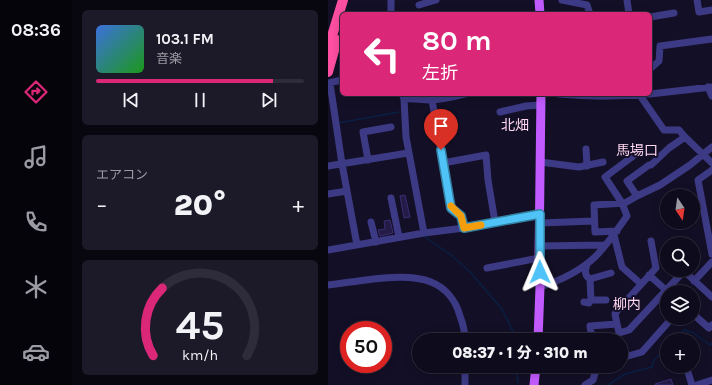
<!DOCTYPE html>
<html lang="ja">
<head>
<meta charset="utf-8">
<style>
	:root { --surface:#0e0b1c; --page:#1c1929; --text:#f1f3f6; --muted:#9b9ba3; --line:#2e2b3b; --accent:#db2777 }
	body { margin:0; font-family:Karla,"Noto Sans JP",sans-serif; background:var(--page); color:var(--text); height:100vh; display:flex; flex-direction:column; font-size:15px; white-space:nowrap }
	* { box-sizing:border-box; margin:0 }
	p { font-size:13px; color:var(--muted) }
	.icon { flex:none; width:22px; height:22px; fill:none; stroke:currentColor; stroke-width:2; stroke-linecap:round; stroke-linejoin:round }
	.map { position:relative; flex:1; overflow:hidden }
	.details { display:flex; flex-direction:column; gap:10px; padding:10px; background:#08060f; width:256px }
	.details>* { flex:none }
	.guide { position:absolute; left:12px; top:12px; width:312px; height:84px; border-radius:6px; box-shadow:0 2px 10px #0003,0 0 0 1px var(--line); background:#db2777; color:#fff; overflow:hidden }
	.needle { width:26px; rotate:167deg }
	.buttons { position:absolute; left:332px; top:189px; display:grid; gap:8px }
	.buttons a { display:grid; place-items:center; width:40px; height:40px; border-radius:50%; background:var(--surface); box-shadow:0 2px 10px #0003,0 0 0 1px var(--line); font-size:20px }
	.speed { position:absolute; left:12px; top:321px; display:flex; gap:8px; font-size:20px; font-weight:700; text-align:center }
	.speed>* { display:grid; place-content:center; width:52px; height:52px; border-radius:50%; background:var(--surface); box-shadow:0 2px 10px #0003,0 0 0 1px var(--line); line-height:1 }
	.speed .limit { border:6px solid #d22; background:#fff; color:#111 }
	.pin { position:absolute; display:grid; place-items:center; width:34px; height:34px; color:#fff; margin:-41px -17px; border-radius:50% 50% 50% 0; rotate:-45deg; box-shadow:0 0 4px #0007 }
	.pin .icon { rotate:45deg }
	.me { position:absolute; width:44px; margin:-22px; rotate:359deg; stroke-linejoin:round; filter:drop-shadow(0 0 3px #0008) }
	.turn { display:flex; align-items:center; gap:14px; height:84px; padding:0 16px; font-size:18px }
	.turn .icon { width:52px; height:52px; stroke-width:2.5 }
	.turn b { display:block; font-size:28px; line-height:34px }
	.big { font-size:30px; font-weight:800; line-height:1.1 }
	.details .card { flex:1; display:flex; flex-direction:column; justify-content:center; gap:6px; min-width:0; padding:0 14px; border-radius:6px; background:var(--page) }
	.details .dial { align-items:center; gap:0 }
	.dial svg { height:104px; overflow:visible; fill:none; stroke:var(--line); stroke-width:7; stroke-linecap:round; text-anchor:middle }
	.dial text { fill:var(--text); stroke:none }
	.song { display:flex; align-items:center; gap:12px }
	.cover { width:48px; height:48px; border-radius:6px; background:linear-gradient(135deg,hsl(220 70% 55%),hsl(120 70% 35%)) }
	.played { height:4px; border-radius:2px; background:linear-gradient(90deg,var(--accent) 85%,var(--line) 85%) }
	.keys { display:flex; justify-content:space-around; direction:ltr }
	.heat { display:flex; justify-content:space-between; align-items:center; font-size:22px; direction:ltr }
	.trip { position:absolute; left:84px; top:333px; width:216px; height:40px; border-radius:20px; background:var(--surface); box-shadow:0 2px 10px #0003,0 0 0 1px var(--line); font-weight:800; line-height:40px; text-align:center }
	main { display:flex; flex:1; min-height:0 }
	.tab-bar { display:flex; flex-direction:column; width:72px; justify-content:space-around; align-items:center; background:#06040b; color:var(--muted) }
	.tab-bar .icon { width:28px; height:28px }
	.tab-bar .selected { color:var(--accent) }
	.tab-bar b { font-size:18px; color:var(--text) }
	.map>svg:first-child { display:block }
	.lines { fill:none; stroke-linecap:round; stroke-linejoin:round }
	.stream { stroke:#0a1f44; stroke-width:1.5 }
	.building { fill:#241b47; stroke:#3b2d73 }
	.minor { stroke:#3d3a85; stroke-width:7 }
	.major { stroke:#c25bff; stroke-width:9 }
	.highway { stroke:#ff4fa3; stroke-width:10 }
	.route-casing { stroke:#337fa1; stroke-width:10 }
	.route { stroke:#4fc3f7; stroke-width:7 }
	.slow { stroke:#f59e0b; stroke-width:7 }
	.labels { text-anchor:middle; stroke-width:4; stroke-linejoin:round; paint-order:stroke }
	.quarter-label { font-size:14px; fill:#ffd6f0; stroke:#130f26 }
</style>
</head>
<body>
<main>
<nav class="tab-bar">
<b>08:36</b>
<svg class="icon selected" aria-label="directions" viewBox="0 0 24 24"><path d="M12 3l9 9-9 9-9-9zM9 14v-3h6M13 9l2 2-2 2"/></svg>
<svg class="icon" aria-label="music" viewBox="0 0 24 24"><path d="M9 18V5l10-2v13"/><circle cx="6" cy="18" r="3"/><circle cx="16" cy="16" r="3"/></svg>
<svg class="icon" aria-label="phone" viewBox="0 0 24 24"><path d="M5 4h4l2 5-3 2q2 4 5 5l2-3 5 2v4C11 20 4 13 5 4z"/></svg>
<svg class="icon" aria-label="climate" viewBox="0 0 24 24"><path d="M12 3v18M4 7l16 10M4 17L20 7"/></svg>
<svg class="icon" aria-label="car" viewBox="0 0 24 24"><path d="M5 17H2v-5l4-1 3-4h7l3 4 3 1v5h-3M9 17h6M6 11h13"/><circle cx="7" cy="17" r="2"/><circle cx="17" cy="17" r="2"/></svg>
</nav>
<section class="details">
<div class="card">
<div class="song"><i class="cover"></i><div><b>103.1 FM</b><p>音楽</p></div></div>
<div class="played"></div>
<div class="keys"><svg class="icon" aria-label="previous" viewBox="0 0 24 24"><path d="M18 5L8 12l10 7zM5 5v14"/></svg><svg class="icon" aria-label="pause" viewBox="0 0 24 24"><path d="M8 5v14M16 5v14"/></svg><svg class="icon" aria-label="next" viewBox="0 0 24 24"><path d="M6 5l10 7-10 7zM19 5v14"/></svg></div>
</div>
<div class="card"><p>エアコン</p>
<div class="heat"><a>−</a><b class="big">20°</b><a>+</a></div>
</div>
<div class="card dial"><svg viewBox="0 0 100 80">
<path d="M14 69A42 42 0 1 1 86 69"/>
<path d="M14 69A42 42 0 0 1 21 17" stroke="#db2777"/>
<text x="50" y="56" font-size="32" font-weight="700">45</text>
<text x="50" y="72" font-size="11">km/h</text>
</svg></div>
</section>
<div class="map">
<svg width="384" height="385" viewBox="0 0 384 385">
	<rect width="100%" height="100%" fill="#130f26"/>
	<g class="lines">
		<path class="stream" d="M10 123 71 112
			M97 237 123 255 143 273 174 309 189 340
			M346 340 357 329 360 332H364L382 345 384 343
			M190 383 189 374 191 366
			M280 385 297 374 324 367 326 360 339 347"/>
	</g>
	<path class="building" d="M77 195 82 217 76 218 72 196Z
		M62 220 65 233 52 236 50 230 57 229 56 221Z
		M343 379 345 385H327V384Z"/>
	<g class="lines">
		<path class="minor" d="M234 0 259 5 262 14
			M299 0 301 14
			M369 0 371 12 384 10
			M91 5 108 0
			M63 14V0
			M322 17 346 13
			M322 69 331 61 332 46 384 39
			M0 83 14 80
			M2 83 14 164 29 245
			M380 87 384 96
			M74 94 76 99 78 137 96 233
			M231 94C262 97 288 97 319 94
			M311 94 336 130H351L357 137 384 163
			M322 94 384 87
			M76 99C85 98 93 100 102 100 114 100 125 97 137 94
			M104 100 123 208 133 215 136 228
			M172 112 198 106 213 105
			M357 137 341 148 323 165H321L299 181 309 196 332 185 362 165 384 147
			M258 149 259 166
			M40 160 35 132 63 127
			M212 162 251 167 275 162
			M115 163 158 155 160 180 167 222
			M0 166 80 153
			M384 170 370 180 384 254
			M0 194 19 191
			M63 198 71 237
			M43 222 48 242
			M212 223 266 221
			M289 231 267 232 266 205 297 203 309 196
			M286 235 294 267 313 284
			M211 246 277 245
			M0 250 96 233 136 228 212 214
			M259 264C257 271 256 275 262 279L263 300H278
			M159 268 211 258
			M321 275 340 292
			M262 279 283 273
			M366 281 384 262
			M0 285C28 282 77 271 103 282 118 288 128 301 132 316 135 324 137 332 137 340
			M212 287C231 281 252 271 267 257 279 245 289 230 299 216L294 203 277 177 312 151
			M256 302 261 303 263 300
			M365 314 381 328 384 325
			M289 324 287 314 289 311 328 268 323 241
			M264 340 262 326 289 324 291 333 301 330 356 271 384 297
			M293 346 295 357
			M293 358 314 352 344 318
			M137 366V385
			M358 366 364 385
			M257 385 265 380 269 366
			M369 385 384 380"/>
		<path class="major" d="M211 0 212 14
			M210 340 212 287 211 258 213 94
			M206 385 208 366"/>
		<path class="highway" d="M0 49 15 0
			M0 72 9 40"/>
	</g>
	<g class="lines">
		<g class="route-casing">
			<path id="route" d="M113 150 123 208 133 216 136 228 212 214V272"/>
		</g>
		<use href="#route" class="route"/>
		<path class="slow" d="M123 206 133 216 136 228 153 225"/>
	</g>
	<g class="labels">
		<g class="quarter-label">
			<text x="187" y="130">北畑</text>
			<text x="309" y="155">馬場口</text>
			<text x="299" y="309">柳内</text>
		</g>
	</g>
</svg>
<div class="buttons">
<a><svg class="needle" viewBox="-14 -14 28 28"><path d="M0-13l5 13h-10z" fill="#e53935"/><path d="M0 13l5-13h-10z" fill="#9b9ba3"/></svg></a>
<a><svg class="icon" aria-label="search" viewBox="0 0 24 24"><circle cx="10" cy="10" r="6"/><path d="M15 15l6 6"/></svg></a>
<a><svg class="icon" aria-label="layers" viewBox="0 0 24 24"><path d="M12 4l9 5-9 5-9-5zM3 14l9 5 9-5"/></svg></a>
<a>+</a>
</div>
<div class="speed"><div class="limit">50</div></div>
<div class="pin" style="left:113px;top:150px;background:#d93025"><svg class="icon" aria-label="arrive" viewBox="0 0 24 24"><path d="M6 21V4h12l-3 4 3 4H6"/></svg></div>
<svg class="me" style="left:212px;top:272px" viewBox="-20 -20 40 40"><path d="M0-17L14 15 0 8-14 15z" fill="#4fc3f7" stroke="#fff" stroke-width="4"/></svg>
<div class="trip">08:37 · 1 分 · 310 m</div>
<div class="guide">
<div class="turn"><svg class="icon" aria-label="left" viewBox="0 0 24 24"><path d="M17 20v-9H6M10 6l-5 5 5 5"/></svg><div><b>80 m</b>左折</div></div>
</div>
</div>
</main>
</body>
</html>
